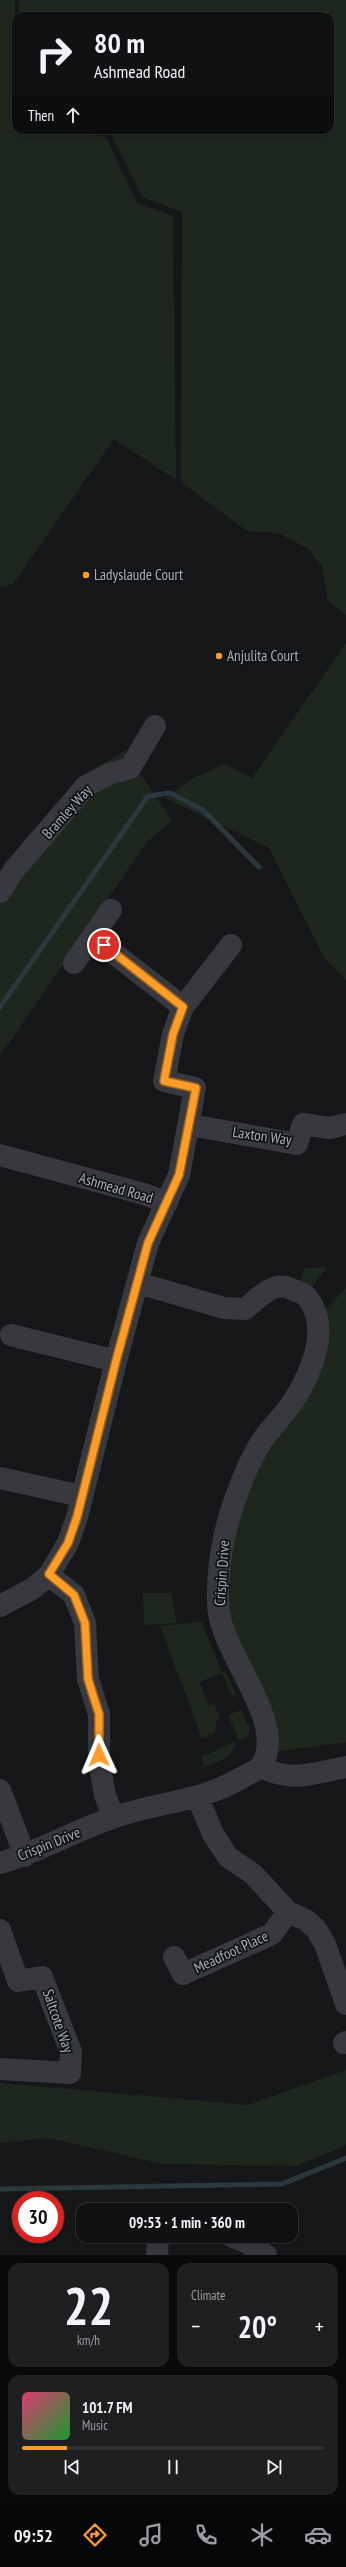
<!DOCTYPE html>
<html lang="en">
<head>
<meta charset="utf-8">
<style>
	:root { --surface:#101113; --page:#1e1f21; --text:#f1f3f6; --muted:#9c9da0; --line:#303133; --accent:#ff9d28 }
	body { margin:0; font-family:"PT Sans Narrow",sans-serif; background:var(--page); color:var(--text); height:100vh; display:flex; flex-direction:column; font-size:15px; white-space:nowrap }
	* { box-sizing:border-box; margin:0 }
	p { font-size:13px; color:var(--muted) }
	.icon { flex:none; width:22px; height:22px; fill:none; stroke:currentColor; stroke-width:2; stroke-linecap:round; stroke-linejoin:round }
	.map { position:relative; height:2255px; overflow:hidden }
	.panel { display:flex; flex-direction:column; gap:8px; padding:8px; background:#09090a; flex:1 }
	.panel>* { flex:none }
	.guide { position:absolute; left:12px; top:12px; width:322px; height:122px; border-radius:12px; box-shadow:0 2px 6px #0003,0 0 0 1px var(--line); background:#101113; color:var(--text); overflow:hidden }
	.speed { position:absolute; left:12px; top:2191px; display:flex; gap:8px; font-size:20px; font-weight:700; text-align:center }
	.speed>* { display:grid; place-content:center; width:52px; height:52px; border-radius:50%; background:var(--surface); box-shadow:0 2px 6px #0003,0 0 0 1px var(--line); line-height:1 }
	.speed .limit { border:6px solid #d22; background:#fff; color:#111 }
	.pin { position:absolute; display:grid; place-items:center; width:34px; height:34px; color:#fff; margin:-17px; border:2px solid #fff; border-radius:50%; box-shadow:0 1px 4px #0007 }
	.me { position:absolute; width:44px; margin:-22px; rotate:359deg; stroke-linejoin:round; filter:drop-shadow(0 0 3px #0008) }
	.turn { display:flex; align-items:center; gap:14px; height:84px; padding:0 16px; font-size:18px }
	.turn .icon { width:52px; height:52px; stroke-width:2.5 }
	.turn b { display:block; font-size:28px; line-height:34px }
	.then { display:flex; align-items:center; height:38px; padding:0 16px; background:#0003; gap:8px; font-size:15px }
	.big { font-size:30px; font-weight:600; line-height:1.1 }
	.panel .widget { flex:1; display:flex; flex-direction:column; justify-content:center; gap:6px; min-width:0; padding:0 14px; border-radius:12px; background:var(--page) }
	.panel .dial { align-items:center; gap:0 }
	.dial b { font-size:52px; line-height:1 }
	.song { display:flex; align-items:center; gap:12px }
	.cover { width:48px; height:48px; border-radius:6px; background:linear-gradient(135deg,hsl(340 70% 55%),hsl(130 70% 35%)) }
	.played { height:4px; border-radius:2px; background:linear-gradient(90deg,var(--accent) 15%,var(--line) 15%) }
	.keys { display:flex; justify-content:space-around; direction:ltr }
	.heat { display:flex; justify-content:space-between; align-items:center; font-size:22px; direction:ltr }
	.panel .tiles { flex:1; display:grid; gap:8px; grid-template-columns:1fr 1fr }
	.widget:last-child { grid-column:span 2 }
	.trip { position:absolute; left:76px; top:2203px; width:222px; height:40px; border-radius:12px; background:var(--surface); box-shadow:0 2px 6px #0003,0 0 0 1px var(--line); font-weight:600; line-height:40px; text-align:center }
	.dock { display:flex; height:64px; justify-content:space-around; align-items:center; background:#060708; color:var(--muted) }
	.dock .icon { width:28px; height:28px }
	.dock .current { color:var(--accent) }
	.dock b { font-size:18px; color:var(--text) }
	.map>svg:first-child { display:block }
	.green { fill:#1e271e }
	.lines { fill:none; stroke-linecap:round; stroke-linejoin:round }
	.stream { stroke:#2b383e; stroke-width:5 }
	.minor { stroke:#37393e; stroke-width:22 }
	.route-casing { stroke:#a6661a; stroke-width:10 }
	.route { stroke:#ff9d28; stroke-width:7 }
	.poi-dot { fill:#ff9d28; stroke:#111214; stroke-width:1.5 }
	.labels { text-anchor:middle; stroke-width:3.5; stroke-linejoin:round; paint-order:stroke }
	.poi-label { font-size:15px; fill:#a7afba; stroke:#111214; text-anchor:start }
	.street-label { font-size:15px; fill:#a7afba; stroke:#111214 }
</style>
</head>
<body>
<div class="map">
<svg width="346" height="2255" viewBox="0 0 346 2255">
	<rect width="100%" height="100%" fill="#161719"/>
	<path class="green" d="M0 0H15L16 130H56L106 137 137 203 173 216 176 480 114 439 13 584 0 587Z
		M19 0H346V615L328 601 322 566 307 548 278 533 247 531 181 482 182 212 142 197 110 131 99 130H330V16H19Z
		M346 643V980L325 959 269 848 165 798 193 778 225 764 252 778Z
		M124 751 172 820 146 843 0 1056V879L82 776Z
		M327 1267 310 1290 301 1281 304 1268Z
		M346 1288V1742L275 1752 274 1715 222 1606 242 1488 306 1390 321 1314Z
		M143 1593H171L177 1623 144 1625Z
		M202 1622 222 1673 226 1671 236 1695 232 1696 222 1673 199 1682 209 1706 214 1704 220 1718 216 1722 215 1733 202 1738 160 1626Z
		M241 1710 250 1729 246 1737 239 1740 228 1715Z
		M235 1742C234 1758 218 1761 205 1767L201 1757Z
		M346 2070V2145L297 2166 163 2164 48 2138 0 2143V2083L248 2105Z"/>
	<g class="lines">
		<path class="stream" d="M0 1007 148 796 170 793 203 810 259 867
			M0 2189 282 2184 346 2158"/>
		<path class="minor" d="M0 892 14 870 86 786 109 774 130 768 155 726
			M93 937 183 1007
			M74 963 111 910
			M190 1125 297 1144 303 1124 330 1128 346 1124
			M0 1155 144 1194 167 1203
			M11 1335 116 1361
			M0 1478 81 1496
			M49 1575 74 1595 85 1623 88 1679 99 1714V1760L105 1795 113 1817
			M0 1606 32 1589 49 1575 68 1543 77 1517 116 1361 148 1243 179 1175 195 1088 164 1081 173 1034 183 1007 231 945
			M261 1767C292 1783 313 1773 346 1767
			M0 1790 25 1856
			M198 1798 213 1834 228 1857 253 1874 288 1912 306 1920 316 1929 325 1944 346 2004
			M0 1863C39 1852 74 1831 112 1818 156 1802 202 1802 243 1777 248 1774 258 1770 261 1766 290 1723 218 1651 218 1604 217 1564 225 1523 240 1486 245 1473 251 1459 258 1447 267 1431 282 1418 292 1403 311 1374 331 1329 308 1298 304 1293 295 1291 289 1288 273 1281 256 1300 245 1309L224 1308 138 1283
			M0 1930 18 1981 42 1977 71 2052 70 2073 0 2069
			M174 1957 183 1974 272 1934 288 1912
			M344 2043 346 2042
			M231 2236 246 2242 266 2255
			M157 2255 158 2236"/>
	</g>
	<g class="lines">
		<g class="route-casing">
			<path id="route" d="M99 1755V1714L88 1679 85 1623 74 1595 49 1574 68 1543 77 1517 116 1361 148 1243 179 1175 196 1088 164 1081 173 1034 183 1007 104 945"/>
		</g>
		<use href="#route" class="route"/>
	</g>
	<g class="poi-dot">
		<circle cx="86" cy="575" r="4"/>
		<circle cx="219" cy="656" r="4"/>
	</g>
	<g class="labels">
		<g class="poi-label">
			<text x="94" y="580">Ladyslaude Court</text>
			<text x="227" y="661">Anjulita Court</text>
		</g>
		<g class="street-label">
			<text transform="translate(67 812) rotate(-48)" y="5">Bramley Way</text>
			<text transform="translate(262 1136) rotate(8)" y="5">Laxton Way</text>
			<text transform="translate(116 1188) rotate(16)" y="5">Ashmead Road</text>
			<text transform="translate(222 1573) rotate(-86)" y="5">Crispin Drive</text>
			<text transform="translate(49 1844) rotate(-22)" y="5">Crispin Drive</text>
			<text transform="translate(231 1952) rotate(-25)" y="5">Meadfoot Place</text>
			<text transform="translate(58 2021) rotate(71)" y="5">Saltcote Way</text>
		</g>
	</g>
</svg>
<div class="speed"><div class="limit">30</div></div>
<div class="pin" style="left:104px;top:945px;background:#d93025"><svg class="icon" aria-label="arrive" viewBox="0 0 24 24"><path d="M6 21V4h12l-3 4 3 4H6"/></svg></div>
<svg class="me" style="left:99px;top:1755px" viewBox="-20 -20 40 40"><path d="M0-17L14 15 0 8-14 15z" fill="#ff9d28" stroke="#fff" stroke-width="4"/></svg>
<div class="trip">09:53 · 1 min · 360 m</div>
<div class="guide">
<div class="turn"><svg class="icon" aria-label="right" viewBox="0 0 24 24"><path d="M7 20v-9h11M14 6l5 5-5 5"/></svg><div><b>80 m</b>Ashmead Road</div></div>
<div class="then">Then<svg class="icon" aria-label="ahead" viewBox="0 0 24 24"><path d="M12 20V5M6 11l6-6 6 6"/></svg></div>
</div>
</div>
<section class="panel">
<div class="tiles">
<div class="widget dial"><b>22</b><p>km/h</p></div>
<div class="widget"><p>Climate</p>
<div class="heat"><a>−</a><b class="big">20°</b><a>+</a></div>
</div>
<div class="widget">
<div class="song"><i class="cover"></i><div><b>101.7 FM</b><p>Music</p></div></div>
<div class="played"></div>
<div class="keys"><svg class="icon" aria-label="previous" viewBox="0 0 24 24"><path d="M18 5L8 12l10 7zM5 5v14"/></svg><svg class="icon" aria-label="pause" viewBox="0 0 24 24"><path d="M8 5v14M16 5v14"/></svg><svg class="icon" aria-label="next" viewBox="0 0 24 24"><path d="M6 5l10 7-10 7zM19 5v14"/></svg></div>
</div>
</div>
</section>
<nav class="dock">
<b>09:52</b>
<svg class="icon current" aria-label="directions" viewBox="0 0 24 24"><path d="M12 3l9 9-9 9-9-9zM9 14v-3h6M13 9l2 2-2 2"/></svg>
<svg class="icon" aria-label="music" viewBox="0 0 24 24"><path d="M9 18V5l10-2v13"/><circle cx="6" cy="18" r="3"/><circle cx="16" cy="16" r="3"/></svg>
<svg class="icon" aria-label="phone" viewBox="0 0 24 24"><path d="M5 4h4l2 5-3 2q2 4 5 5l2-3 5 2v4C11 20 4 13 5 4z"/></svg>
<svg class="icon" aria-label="climate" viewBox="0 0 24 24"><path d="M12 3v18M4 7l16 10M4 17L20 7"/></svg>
<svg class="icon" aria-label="car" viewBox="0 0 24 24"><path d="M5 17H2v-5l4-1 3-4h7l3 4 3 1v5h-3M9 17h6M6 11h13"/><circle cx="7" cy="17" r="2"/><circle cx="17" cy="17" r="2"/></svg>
</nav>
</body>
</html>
